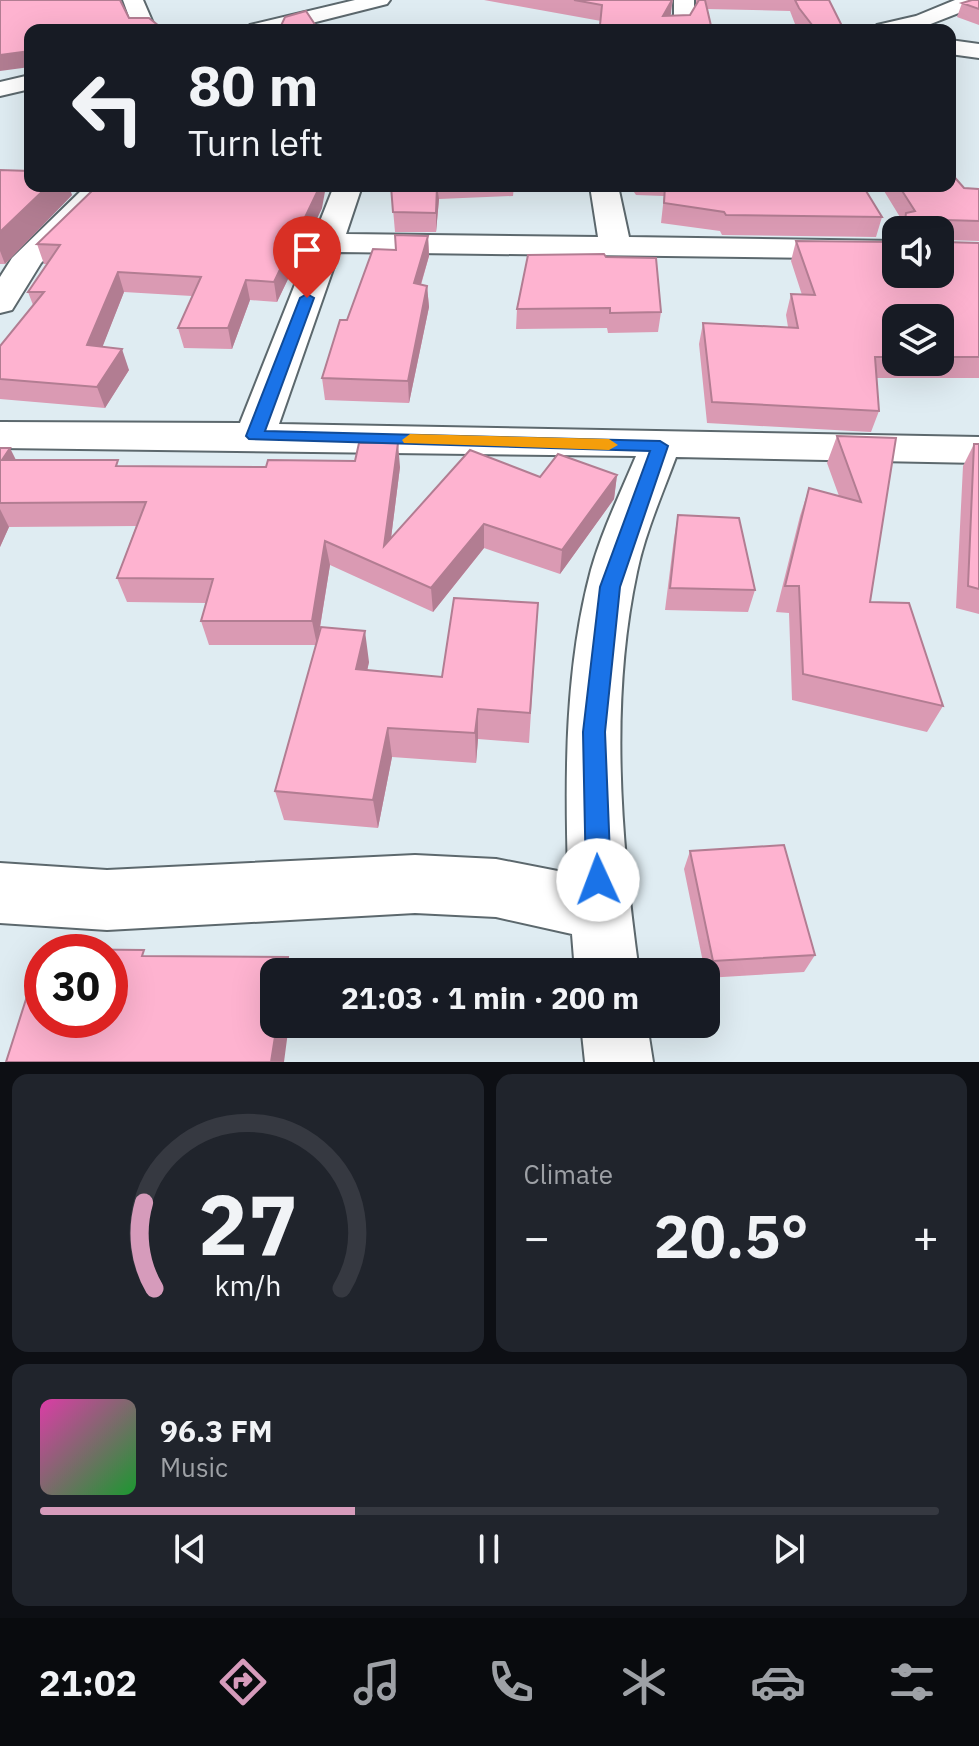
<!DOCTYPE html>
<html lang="en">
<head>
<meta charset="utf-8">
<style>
	:root { --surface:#171b24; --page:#20242c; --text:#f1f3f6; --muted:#9ea1a6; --line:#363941; --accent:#d69bbb }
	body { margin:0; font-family:"IBM Plex Sans",sans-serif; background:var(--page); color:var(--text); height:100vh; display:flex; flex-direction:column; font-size:30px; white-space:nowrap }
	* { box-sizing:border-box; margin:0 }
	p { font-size:26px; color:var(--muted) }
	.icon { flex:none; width:44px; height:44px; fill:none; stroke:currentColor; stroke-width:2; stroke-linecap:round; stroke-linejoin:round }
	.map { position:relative; height:1062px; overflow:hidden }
	.drawer { display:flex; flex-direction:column; gap:12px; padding:12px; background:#0d0f14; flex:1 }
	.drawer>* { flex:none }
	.top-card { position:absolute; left:24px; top:24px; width:932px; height:168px; border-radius:16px; box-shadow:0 8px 32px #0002; background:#171b24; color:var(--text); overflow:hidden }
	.controls { position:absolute; left:882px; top:216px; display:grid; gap:16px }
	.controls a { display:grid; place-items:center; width:72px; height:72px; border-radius:16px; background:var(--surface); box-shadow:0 8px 32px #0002; font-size:40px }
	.speed { position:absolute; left:24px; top:934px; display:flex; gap:16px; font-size:40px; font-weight:700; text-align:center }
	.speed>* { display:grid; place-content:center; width:104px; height:104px; border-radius:50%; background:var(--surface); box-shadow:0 8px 32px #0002; line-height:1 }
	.speed .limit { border:12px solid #d22; background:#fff; color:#111 }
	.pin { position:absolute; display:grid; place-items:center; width:68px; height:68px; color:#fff; margin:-82px -34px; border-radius:50% 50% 50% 0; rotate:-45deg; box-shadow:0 0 8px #0007 }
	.pin .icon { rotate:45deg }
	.me { position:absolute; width:88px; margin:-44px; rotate:358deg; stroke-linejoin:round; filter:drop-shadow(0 0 6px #0008) }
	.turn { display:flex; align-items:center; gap:28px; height:168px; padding:0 32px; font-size:36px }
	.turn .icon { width:104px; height:104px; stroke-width:2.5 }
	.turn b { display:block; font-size:56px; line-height:68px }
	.big { font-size:60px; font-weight:800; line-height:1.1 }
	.drawer .card { flex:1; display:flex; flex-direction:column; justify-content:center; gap:12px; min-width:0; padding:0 28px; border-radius:16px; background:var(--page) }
	.drawer .dial { align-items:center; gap:0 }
	.dial svg { height:208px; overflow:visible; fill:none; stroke:var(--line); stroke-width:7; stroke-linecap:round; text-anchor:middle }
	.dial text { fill:var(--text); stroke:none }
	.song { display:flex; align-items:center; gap:24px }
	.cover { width:96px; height:96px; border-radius:12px; background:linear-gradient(135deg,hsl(320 70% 55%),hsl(130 70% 35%)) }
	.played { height:8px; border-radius:4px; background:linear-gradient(90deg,var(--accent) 35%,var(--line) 35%) }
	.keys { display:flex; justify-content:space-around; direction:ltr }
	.heat { display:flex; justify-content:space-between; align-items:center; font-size:44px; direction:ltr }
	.drawer .tiles { flex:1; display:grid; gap:12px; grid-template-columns:1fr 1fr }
	.card:last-child { grid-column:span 2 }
	.trip { position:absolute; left:260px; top:958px; width:460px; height:80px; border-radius:16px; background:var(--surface); box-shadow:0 8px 32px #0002; font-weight:800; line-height:80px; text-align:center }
	.menu { display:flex; height:128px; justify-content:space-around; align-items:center; background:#090b0e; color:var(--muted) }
	.menu .icon { width:56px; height:56px }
	.menu .current { color:var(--accent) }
	.menu b { font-size:36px; color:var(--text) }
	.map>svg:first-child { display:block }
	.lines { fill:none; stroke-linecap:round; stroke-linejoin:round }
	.minor-casing { stroke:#5c686d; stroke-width:4 }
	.minor { fill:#fff; fill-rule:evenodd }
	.wall { fill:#da9ab3; fill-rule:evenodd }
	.shaded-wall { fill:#b27d92 }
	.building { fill:#feb3d0; stroke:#b27d92; stroke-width:2; fill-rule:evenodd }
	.route { fill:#1a73e8; stroke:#114b97; stroke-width:2 }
	.slow { fill:#f59e0b }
</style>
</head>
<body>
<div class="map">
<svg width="979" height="1062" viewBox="0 0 979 1062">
	<rect width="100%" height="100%" fill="#dfecf2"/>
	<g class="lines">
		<g class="minor-casing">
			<path id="minor" d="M123 0H143L156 30H134Z
				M355 0H390L387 4 284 30H247L250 25Z
				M674 0H694V15L685 30H663L674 15Z
				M955 0H979V5L923 27 874 30 877 25 916 16Z
				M950 40 979 44V58L950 54Z
				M30 75V89L0 96V82Z
				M86 186H117L41 263 12 310 0 313V277L12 258Z
				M334 186H362L346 234 598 237 590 186H618L629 237 896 241V259L339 252 279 424 979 437V463L676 457C662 495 645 533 637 572 609 702 621 842 639 972H575L572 934 496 917 415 913 107 930 0 923V863L107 870 415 855 496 859 568 873C565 773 565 667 591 570 602 531 620 494 636 456L0 448V422L240 423Z
				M581 1024H647L653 1062H585Z"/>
		</g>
		<use href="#minor" class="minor"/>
	</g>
	<path class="wall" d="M484 0H673L670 16 690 15 696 4V0H829L844 30H800L795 24 790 11 707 9 712 30H535V26L600 25 601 21Z
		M979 0V25L957 17 962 3Z
		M0 170 72 195 5 264H0Z
		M391 186H514L513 196 439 199 436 232H395Z
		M630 186H863L882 217 876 237 722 235 720 231 661 223 664 196 636 195Z
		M881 186H950L964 188 979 189V241L945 240V242L979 243V378H876L879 411 871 432 707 423 699 344 703 323 788 327 786 315 791 294 802 295 791 261 796 241 896 274 940 230H900L903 222ZM896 318H940V362H896Z
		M322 208 277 302 250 300 232 349 184 348 178 328 192 296 124 292 102 347 129 370 105 408 0 399V346L33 305 28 292 47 264H44L37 244Z
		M428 236 429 256 421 285 427 286 429 307 409 403 325 400 322 378 347 320 396 250Z
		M606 257 661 312 658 332 608 333 607 328 516 329 517 309Z
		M837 436 896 438 870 602 943 706 927 732 792 700 789 613 776 612 800 516 809 488 839 496 827 463Z
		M974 444H979V614L956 608 963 466Z
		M0 448 16 460 121 466 400 467 391 538 540 477 617 475 614 499 560 574 484 548 433 612 330 565 318 640 369 662 367 670 442 677 538 603 529 743 478 739 476 763 392 757 378 828 284 820 275 791 316 645H209L201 621 206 603 127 602 117 578 136 526 9 527 0 547Z
		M678 515 755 590 748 612 665 610 674 538Z
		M690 851 815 955 804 972 706 978V972H705L684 869Z"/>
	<path class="shaded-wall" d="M672 0 671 14 662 30 663 16Z
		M30 51V67L0 71V55Z
		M48 186H69L72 195 5 264 0 251V232Z
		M320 186H326L322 208 277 302 274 282Z
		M437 186 439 199 436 232V213Z
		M428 236 429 256 415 304 414 283Z
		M118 272 124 292 95 366 87 345Z
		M246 280 250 300 232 349 228 328Z
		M427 286 429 307 409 403 408 381Z
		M122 349 129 370 105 408 97 387Z
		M398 443 400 467 387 570 384 546Z
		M10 448 22 472 2 460Z
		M617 475 614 499 560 574 562 550Z
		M0 509 9 527 0 547Z
		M484 524V548L433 612 431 588Z
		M325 541 330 565 317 645 312 621Z
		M365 631 369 662 361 700 356 669Z
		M478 709V739L476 763 475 733Z
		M388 728 392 757 378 828 373 800Z
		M288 957 294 972H286Z
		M277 1024H289L284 1062H271Z"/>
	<path class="building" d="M0 0H120L129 18H149L164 30H30V51L0 55Z
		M574 0H672L663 16 690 15 699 0H705L712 30H538L535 26 600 25 602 5Z
		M795 0H829L844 30H816L799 8Z
		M972 0H979V9L962 3Z
		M306 11 318 29 383 28V30H279L285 17Z
		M484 26H526L528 30H482Z
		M0 170 30 171V186H48L0 232Z
		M950 172 964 188 979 189V221L945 220V242L979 243V357H940V318H896V357H875L879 411 712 402 703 323 798 328 791 294 815 295 796 241 896 242V274H940V230H904L906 213 915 211 899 186H950Z
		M97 186H320L274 282 246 280 228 328H178L201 277 118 272 87 345 122 349 97 387 0 379V346L44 292H28L60 245 37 244Z
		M391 186H437L436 213 393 212Z
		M665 186H863L882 217 726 215 724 212 664 203Z
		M395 235 428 236 414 283 427 286 408 381 322 378 340 320H347L373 249 396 250Z
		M604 254 606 257 656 258 661 312 610 313V308L517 309 528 255Z
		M837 436 896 438 870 602 909 603 943 706 803 674 799 586H785L809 488 861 502Z
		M359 443H398L384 546 470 450 540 477 558 454 617 475 562 550 484 524 431 588 325 541 312 621H201L213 579 117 578 146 502 0 503V448H10L2 460H118L116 466 266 467 268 460 355 461Z
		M974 444H979V589L968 586Z
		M678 515 739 518 755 590 670 588Z
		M454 598 538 603 530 713 478 709 475 733 388 728 373 800 275 791 321 627 365 631 356 669 442 677Z
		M784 845 815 955 713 961 690 851Z
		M42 949 144 950 142 956 288 957 286 972H274V1024H277L271 1062H6ZM42 952H110V1020H42Z"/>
	<path class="route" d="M307 294 314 298 265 431 660 441 668 446 620 587 605 732 611 880 607 888 598 892 590 888 586 880 583 732 600 587 650 451 249 439 246 436 300 298Z"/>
	<path class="slow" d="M410 434 609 439 618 445 609 450 404 443 402 440Z"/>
</svg>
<div class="controls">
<a><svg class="icon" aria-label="sound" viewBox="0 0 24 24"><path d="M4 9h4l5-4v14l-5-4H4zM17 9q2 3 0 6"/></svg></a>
<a><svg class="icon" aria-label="layers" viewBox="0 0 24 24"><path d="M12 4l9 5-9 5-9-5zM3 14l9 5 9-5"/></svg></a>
</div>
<div class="speed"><div class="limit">30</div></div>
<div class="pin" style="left:307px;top:298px;background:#d93025"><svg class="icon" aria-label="arrive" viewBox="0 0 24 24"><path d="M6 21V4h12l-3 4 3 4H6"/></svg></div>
<svg class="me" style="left:598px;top:880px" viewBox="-20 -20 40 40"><circle r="19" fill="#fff"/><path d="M0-13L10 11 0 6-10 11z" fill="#1a73e8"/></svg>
<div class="trip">21:03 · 1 min · 200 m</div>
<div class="top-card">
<div class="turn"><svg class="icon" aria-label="left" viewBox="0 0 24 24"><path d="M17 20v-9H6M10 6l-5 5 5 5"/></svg><div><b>80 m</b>Turn left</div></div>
</div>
</div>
<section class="drawer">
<div class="tiles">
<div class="card dial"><svg viewBox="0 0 100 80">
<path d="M14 69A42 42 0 1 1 86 69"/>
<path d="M14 69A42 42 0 0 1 10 36" stroke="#d69bbb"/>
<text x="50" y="56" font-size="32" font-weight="700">27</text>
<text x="50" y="72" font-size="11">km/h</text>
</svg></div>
<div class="card"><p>Climate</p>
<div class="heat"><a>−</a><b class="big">20.5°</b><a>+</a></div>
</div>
<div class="card">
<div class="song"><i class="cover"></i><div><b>96.3 FM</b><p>Music</p></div></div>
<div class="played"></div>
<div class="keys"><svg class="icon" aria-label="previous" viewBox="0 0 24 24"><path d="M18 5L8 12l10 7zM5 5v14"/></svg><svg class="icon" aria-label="pause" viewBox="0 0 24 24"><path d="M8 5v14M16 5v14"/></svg><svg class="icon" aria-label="next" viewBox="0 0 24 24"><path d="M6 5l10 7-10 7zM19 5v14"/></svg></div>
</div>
</div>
</section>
<nav class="menu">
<b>21:02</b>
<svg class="icon current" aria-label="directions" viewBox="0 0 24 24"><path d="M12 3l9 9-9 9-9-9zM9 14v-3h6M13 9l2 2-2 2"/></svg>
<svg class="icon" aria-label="music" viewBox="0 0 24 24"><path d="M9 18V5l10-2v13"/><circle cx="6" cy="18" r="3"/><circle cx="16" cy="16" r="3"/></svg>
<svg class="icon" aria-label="phone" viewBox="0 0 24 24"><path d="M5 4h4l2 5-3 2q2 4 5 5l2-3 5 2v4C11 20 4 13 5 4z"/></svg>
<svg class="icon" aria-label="climate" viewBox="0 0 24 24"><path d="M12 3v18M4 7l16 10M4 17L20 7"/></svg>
<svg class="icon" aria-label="car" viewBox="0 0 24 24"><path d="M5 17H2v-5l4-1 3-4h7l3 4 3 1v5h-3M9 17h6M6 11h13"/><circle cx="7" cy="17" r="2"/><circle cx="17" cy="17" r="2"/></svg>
<svg class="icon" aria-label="filters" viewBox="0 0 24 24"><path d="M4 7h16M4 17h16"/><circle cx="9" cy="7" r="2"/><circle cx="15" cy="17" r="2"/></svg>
</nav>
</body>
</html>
